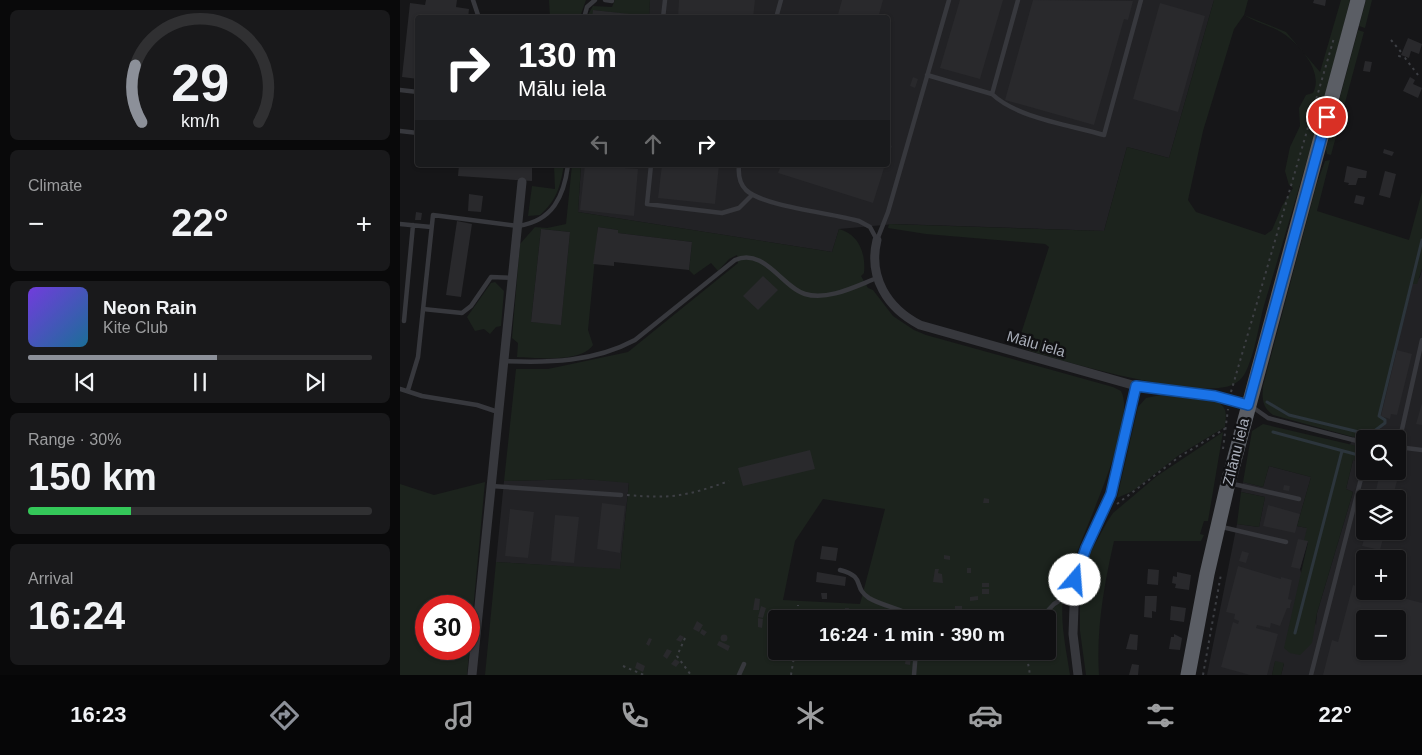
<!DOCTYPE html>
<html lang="en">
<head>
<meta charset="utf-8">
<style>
	:root { --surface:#101012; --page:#19191b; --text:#f1f3f6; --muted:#9c9d9f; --line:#303032; --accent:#8c9099 }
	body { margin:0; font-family:Arial,sans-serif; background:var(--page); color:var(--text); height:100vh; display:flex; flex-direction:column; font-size:19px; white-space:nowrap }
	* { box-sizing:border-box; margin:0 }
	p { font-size:16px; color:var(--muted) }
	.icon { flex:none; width:28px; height:28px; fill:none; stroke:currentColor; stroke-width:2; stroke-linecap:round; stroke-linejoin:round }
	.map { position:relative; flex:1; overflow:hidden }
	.sheet { display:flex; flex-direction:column; gap:10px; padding:10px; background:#09090a; width:400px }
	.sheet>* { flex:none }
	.banner { position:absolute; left:15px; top:15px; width:475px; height:152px; border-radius:5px; box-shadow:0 1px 4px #0004,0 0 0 1px var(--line); background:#202124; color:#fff; overflow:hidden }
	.controls { position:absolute; left:956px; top:430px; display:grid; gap:10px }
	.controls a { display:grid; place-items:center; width:50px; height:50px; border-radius:5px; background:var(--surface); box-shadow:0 1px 4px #0004,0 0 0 1px var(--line); font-size:25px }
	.speed { position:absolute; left:15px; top:595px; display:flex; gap:10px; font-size:25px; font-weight:700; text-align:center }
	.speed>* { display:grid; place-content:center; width:65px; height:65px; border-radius:50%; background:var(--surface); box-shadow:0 1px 4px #0004,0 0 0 1px var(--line); line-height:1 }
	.speed .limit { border:8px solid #d22; background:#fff; color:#111 }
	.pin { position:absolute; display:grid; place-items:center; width:42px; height:42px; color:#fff; margin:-21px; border:2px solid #fff; border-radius:50%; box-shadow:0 1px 5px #0007 }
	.me { position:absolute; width:55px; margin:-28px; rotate:18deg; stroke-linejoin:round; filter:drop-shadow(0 0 4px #0008) }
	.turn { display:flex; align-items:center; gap:18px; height:105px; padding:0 20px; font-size:22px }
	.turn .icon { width:65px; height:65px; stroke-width:2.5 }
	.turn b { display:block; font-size:35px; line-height:42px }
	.lanes { display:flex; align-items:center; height:48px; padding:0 20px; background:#0003; justify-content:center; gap:25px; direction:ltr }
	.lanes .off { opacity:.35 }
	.big { font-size:38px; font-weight:700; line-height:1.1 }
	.sheet .tile { flex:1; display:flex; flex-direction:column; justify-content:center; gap:8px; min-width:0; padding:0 18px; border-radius:8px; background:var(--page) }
	.sheet .dial { align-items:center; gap:0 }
	.dial svg { height:130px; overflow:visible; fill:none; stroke:var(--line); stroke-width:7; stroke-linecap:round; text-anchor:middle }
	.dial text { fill:var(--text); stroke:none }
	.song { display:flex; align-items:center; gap:15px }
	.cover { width:60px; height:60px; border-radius:8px; background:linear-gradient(135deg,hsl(260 70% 55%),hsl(200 70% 35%)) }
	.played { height:5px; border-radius:2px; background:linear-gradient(90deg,var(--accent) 55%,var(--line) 55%) }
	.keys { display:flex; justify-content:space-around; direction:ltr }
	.heat { display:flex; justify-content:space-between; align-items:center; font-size:28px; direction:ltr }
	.charge { height:8px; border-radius:4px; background:linear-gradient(90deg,#34c759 30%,var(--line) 0) }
	.trip { position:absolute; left:368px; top:610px; width:288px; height:50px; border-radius:5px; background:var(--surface); box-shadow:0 1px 4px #0004,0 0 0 1px var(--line); font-weight:700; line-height:50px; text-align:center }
	.menu { display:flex; height:80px; justify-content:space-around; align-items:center; background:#060607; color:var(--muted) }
	.menu .icon { width:35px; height:35px }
	.menu .on { color:var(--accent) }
	.menu b { font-size:22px; color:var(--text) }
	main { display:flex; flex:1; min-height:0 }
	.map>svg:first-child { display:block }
	.built { fill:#222225; fill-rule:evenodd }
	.green { fill:#1c231d; fill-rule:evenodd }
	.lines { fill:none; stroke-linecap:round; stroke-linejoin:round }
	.stream { stroke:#2c353c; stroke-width:3 }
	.building { fill:#29292c; fill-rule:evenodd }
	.path { stroke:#3d3f44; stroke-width:2; stroke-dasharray:2.5 4; stroke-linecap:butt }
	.service { stroke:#37383d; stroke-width:4.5 }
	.minor { stroke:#37383d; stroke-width:9 }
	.trunk { stroke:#5b5e65; stroke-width:15 }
	.route-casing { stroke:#114b97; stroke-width:12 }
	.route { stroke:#1a73e8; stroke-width:9 }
	.labels { text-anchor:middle; stroke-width:5; stroke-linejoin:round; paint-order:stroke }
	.street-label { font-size:15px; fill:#a8adb8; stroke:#111113 }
</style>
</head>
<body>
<main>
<section class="sheet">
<div class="tile dial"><svg viewBox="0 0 100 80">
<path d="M14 69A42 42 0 1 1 86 69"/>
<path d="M14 69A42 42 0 0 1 10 34" stroke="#8c9099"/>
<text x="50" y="56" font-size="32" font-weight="700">29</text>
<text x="50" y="72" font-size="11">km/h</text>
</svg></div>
<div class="tile"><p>Climate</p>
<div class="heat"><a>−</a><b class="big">22°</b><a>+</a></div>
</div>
<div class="tile">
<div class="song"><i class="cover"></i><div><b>Neon Rain</b><p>Kite Club</p></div></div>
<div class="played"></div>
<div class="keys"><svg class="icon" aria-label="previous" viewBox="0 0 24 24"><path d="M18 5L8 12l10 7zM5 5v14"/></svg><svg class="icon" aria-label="pause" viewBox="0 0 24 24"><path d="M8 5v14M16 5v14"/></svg><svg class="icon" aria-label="next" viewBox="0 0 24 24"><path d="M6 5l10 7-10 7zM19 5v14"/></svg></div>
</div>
<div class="tile"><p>Range · 30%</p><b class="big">150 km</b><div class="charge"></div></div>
<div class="tile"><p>Arrival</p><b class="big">16:24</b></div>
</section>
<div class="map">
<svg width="1022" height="675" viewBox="0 0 1022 675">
	<rect width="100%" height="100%" fill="#161618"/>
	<path class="built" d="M250 0H814L769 158 727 147 704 231 495 224 439 229 432 252 178 212 181 165H488V18L249 17Z
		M1022 269V675H881L884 664 875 662 872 675H807L837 524 859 527 865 497 841 492 843 482 863 487 869 466 911 477 897 526 907 528 908 541 900 569 916 625 917 613 953 492 946 489 953 460 960 461V448L950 445 953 437 981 428 979 416 1010 284H1014L1020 277ZM965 439H998V471H965ZM965 499H998V531H965ZM965 559H998V591H965ZM965 619H998V651H965Z
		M183 479 229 482 220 570 96 562 104 481Z"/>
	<path class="green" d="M149 0H186L180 17 150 18Z
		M215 0H250L249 17 194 10 192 17 186 18 193 6 212 7Z
		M814 0H848L844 15 886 32 920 72 941 0H950C925 102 895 202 865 302 859 322 857 344 849 364 846 373 842 380 834 384 803 402 653 360 617 346L649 247 645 244 526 234 488 228 489 224 704 231 727 147 769 158ZM844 15C857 23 872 26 884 34 900 45 924 72 913 93L906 95 899 108 900 126 890 147 885 171 889 185 893 188 882 206 872 230 865 235 796 212 788 200 803 131 834 29Z
		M966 0H972L965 28 959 26Z
		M958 30 964 32 931 155 927 154 926 149Z
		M930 160 917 211 1009 240 1022 192V269L1017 284H1010L979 416 985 423 973 432 953 437 873 415C862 407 862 399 863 386L917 183 925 161Z
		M154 165H164C160 187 157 200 140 215L128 216 132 186 155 189Z
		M172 165H181L178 212 432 252 439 229C459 234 466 254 464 273L461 276 468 288 473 290 493 316 514 330 526 335 713 387 721 391C739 424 674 548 665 587 658 616 666 647 670 675H85L96 562 220 569 229 483 183 479 104 481 116 369H148L228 352 338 263 337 255 329 259 318 271 311 263 294 275 289 270 292 242 218 233V230L198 227 188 330 193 345C181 363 136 358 117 357L118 343 112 338 120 244 135 227 147 228 166 224ZM141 229 170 232 161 324 131 322ZM423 499 485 509 460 604 383 600 395 541ZM376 619H646V651H376Z
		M95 282 104 291 101 326 96 327 90 334 84 329 75 331 67 317 91 283Z
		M761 395 817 402C828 407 826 415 825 427L779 455 733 491 717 498 738 407 746 398Z
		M863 424 957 446 964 449 965 454 960 461 953 460 946 489 953 492 917 613 912 643 900 655 890 653 884 648 908 542 904 541 907 528 897 526 911 477 869 466 863 487 843 482 852 431Z
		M823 432 808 521H804L800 534 804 535 801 541H714C704 585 696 630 699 675H686L680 631V586L689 555 707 522 713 513 757 476Z
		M85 482 67 675H0V484L34 495ZM26 606H69V649H26Z
		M841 492 865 497 859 527 837 524Z
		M875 661 884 663 881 675H872Z"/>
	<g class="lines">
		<path class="stream" d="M867 402 889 415 959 432H973L985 423V420L979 416 1022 240
			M873 432 962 456
			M895 633 942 451"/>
	</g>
	<path class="building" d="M26 0H57L56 7 69 9 68 18H18V79L2 77 10 3 25 5Z
		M279 0H355L353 18H278Z
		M442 0H483L478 18H437Z
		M560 0H603L580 79 540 68Z
		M633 0 733 1 728 20 724 19 694 125 605 100Z
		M914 0H926L925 6 913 3Z
		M760 3 805 16 778 112 733 99Z
		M193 10 239 15V18H192Z
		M1008 38 1022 44 1019 54 1011 51 1009 58 1001 55Z
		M965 61 972 62 970 72 963 71Z
		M513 77 518 79 515 88 510 86Z
		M1010 77 1015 80 1013 84 1022 88 1018 98 1003 91Z
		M488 144 492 146 488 157Z
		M984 149 994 152 992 156 983 153Z
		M59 165H132V181L58 176Z
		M185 165 238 169 234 216 180 210Z
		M262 165H319L315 204 258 198Z
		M381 165H485L473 203 378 173Z
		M947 166 967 171 966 178H958L956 185H948L949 183 944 182Z
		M985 171 996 174 990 198 979 195Z
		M69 194 83 196 81 212 68 211Z
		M956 195 965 197 963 205 954 203Z
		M16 212 22 213 21 220H15Z
		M57 221 72 224 61 297 46 295Z
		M198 227 218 230V233L292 242 289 270 214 262V266L193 264Z
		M141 229 170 232 161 325 131 322Z
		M363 276 378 290 358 310 343 296Z
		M997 350 1012 354 997 415 991 414 990 419 981 416Z
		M1022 403V425L1016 424Z
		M410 450 415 469 343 486 338 468Z
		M979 477 997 481 992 499H974Z
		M884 485 890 486 889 491 883 490Z
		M584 498 589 499V503H583Z
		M202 503 225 506 220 553 197 549Z
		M868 505 900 514 895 533 863 526Z
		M110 509 134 512 128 558 105 556Z
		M155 515 179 517 174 563 151 561Z
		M966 531H985L980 550 962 546Z
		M898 539 908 541 900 569 891 567Z
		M422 546 438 548 436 561 420 559Z
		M842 551 849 553 846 563 839 561Z
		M544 555 550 556V560L544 559Z
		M838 566 881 579V577L892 580 888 599 892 600 890 605V608H887L880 626 871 623 870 628 857 625 856 628 878 634 867 675H850L821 667 833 622 838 624 839 621 834 619 835 614 826 612Z
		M567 568H571V573H567Z
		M535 569H539L538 573 542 574 543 583 533 582Z
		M748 569 759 570 758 585 747 584Z
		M417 572 446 577 445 586 416 582Z
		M777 572 791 575 789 590 775 588 776 584 772 583 773 576 777 577Z
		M582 583H589V587H582Z
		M953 585 965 588V591H976L1022 603V675H923L932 640 938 642ZM965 619H998V651H965Z
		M582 589H589V594H582Z
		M421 593H427V599H422Z
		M578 596V600L570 601V597Z
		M745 596H757L756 612 752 611V618L744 617Z
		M355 598 360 599 359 610H353Z
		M361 606 366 608 363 618 358 617Z
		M555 606H562V610H555Z
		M771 606 786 608 784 622 770 620Z
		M445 608H449L448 618H444Z
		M607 609H611V619H606Z
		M580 612 588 616 587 619H581Z
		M358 618 363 619 362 628 358 627Z
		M297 621 303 625 299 632 293 629Z
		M302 629 307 632 304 636 300 633Z
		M730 634 738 635 737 650 726 649Z
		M774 634 782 638 780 650 769 649 771 637H774Z
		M320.5 638a3.5 3.5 0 1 1 7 0a3.5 3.5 0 1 1-7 0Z
		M280 635 284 637 281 642 276 640Z
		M249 638 252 639 249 646 246 644Z
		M319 641 330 646 328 651 317 645Z
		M267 649 272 651 267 659 263 656Z
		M480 654 489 655V659L479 658Z
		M506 657 511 658 510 665 505 664Z
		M275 659 280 662 276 667 271 664Z
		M237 662 245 666 243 672 235 668Z
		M732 664 739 665 738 675H729Z"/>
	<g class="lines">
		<path class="path" d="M991 40 1001 52 999 56 1005 58 1018 75
			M831 392 934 38
			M823 449 828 409
			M227 495C272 499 287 496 329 481
			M717 504 779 457 826 428
			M398 619V605
			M285 638 277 656 291 675
			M626 651 630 675
			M223 666 244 675
			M391 675 395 651
			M803 675 821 574"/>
		<path class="service" d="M73 0 79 18
			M205 0 212 1
			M184 18 187 7 195 0
			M263 18 265 0
			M376 18 381 0
			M527 75 592 94 618 0
			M0 90 18 92
			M592 94C617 118 670 125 704 135L741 0
			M0 131 18 133
			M251 165 247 204 322 213 339 208 352 195
			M339 165C338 175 339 183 346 190 364 207 433 213 459 221L470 227 477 240
			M0 224 31 227
			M477 240 488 212 549 0
			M23 309 62 313 71 306 91 277 113 278
			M4 321 13 225
			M104 361C149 363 194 362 235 340L335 260C364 247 382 287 405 294 428 301 456 286 477 278
			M0 389 22 396 77 405 98 412
			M8 390 18 357 33 215 118 226C153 221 164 196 168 165
			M851 406 868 418 965 443
			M998 447 1022 340
			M998 447 1022 450
			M829 483 899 499
			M91 486 221 495
			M822 527 886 542
			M440 570C467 577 452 587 469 598 484 607 503 608 517 619
			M640 619 654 604 673 592
			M339 675 344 664
			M514 675 516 651
			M911 675 965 463"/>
		<path class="minor" d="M477 240C468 277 487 308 520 325L736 386 815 396 848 405
			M72 675 122 182
			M678 675 673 634 675 580 686 548 711 494 736 386"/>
		<path class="trunk" d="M788 675 807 574 828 483 958 0"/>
	</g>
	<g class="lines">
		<g class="route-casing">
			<path id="route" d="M675 580 686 548 711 494 736 386 815 396 848 405 927 117"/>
		</g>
		<use href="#route" class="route"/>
	</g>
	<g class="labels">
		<g class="street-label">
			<text transform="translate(636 344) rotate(16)" y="5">Mālu iela</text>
			<text transform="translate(836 452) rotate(-76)" y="5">Zīlānu iela</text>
		</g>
	</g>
</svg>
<div class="controls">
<a><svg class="icon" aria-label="search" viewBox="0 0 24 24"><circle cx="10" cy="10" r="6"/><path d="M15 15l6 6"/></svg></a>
<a><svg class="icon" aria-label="layers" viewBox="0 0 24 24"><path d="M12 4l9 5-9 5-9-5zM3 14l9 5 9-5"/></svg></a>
<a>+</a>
<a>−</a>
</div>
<div class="speed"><div class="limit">30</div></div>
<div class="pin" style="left:927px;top:117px;background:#d93025"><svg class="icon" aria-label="arrive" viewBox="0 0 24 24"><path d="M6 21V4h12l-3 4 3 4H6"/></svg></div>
<svg class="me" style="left:675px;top:580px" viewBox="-20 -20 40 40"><circle r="19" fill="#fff"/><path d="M0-13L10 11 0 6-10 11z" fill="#1a73e8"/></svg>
<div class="trip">16:24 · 1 min · 390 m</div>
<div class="banner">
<div class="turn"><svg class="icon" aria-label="right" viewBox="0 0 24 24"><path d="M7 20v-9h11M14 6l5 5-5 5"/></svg><div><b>130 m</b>Mālu iela</div></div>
<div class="lanes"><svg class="icon off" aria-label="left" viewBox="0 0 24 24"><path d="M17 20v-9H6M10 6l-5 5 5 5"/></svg><svg class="icon off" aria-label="ahead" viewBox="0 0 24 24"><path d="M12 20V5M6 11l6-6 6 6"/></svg><svg class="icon" aria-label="right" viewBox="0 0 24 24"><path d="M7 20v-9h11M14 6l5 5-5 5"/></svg></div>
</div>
</div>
</main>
<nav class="menu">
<b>16:23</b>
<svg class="icon on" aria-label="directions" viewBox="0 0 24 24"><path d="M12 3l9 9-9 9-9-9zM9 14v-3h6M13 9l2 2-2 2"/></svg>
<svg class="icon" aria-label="music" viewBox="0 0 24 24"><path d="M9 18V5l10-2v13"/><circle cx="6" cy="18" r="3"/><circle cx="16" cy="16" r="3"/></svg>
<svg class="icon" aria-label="phone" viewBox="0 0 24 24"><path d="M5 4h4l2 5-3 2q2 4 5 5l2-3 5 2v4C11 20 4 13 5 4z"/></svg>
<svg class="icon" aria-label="climate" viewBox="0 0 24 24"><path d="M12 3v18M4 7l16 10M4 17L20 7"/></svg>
<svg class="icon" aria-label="car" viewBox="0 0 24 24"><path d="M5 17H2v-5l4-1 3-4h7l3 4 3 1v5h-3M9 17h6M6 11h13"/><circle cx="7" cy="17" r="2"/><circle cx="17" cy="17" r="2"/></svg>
<svg class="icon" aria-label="filters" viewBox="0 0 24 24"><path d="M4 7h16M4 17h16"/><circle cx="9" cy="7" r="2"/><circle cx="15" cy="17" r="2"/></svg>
<b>22°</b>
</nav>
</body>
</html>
